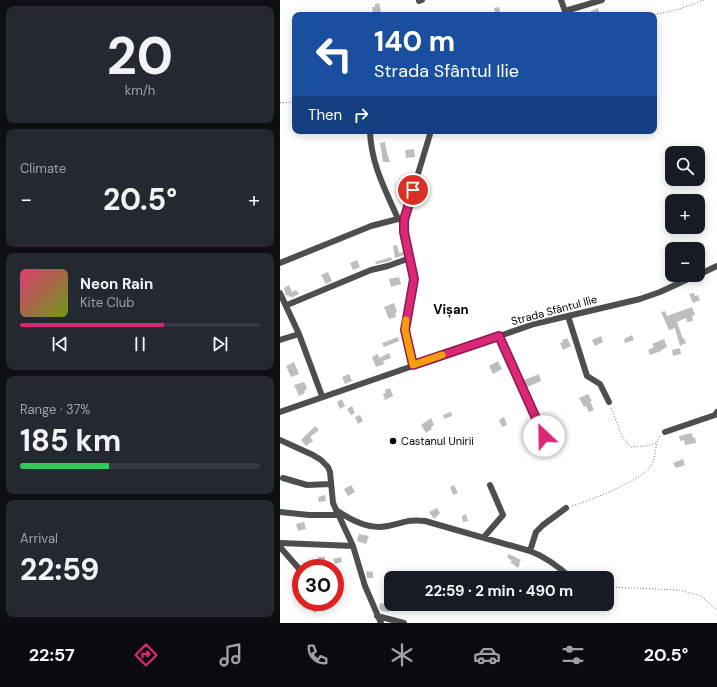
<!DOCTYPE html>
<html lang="en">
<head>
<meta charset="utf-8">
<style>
	:root { --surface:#171b24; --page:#242831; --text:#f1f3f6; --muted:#9ea1a6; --line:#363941; --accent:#db2777 }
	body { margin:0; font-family:"DM Sans",sans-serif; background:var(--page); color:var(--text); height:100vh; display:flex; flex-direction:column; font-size:15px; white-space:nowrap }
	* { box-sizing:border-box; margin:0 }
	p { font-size:13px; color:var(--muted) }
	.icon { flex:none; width:22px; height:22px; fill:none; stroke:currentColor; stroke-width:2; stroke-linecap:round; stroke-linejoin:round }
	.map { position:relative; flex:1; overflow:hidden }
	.drawer { display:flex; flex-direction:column; gap:6px; padding:6px; background:#0d0f14; width:280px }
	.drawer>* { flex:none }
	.banner { position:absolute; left:12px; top:12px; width:365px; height:122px; border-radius:8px; box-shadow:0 2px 10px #0003; background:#1a4fa0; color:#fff; overflow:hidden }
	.tools { position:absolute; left:385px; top:146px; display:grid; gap:8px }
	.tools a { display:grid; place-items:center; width:40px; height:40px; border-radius:8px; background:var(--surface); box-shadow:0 2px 10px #0003; font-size:20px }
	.speed { position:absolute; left:12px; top:559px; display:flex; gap:8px; font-size:20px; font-weight:700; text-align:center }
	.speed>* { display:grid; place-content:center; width:52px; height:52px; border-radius:50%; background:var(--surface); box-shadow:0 2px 10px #0003; line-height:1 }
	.speed .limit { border:6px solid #d22; background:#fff; color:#111 }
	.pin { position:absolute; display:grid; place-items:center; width:34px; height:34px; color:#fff; margin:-17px; border:2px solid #fff; border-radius:50%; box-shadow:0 1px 4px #0007 }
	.me { position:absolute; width:44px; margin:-22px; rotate:336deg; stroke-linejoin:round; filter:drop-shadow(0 0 3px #0008) }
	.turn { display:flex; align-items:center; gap:14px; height:84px; padding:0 16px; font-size:18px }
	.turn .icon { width:52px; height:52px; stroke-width:2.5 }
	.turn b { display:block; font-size:28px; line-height:34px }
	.then { display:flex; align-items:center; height:38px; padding:0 16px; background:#0003; gap:8px; font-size:15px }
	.big { font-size:30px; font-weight:700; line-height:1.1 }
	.drawer .widget { flex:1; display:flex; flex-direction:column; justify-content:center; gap:6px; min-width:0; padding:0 14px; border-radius:8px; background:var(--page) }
	.drawer .dial { align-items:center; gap:0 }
	.dial b { font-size:52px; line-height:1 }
	.song { display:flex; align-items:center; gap:12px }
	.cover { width:48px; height:48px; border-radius:6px; background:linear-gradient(135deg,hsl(340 70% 55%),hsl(80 70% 35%)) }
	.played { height:4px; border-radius:2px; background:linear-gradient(90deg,var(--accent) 60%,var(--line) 60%) }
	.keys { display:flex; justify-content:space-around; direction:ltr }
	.heat { display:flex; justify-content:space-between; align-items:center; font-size:22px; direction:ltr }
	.charge { height:6px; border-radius:3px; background:linear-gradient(90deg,#34c759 37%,var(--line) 0) }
	.trip { position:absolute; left:104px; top:571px; width:230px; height:40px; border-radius:8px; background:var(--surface); box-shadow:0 2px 10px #0003; font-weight:700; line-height:40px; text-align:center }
	.dock { display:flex; height:64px; justify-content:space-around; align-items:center; background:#090b0e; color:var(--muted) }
	.dock .icon { width:28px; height:28px }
	.dock .on { color:var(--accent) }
	.dock b { font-size:18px; color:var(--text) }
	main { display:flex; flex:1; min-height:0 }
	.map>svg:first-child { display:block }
	.building { fill:#bebebe }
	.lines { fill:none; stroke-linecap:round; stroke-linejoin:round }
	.path { stroke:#707070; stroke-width:1; stroke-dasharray:1 2; stroke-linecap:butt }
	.minor { stroke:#4e4e4e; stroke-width:6 }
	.route-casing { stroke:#8e194d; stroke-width:10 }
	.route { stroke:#db2777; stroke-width:7 }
	.slow { stroke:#f59e0b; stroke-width:7 }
	.poi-dot { fill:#000; stroke:#fff; stroke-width:1.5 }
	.labels { text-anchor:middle; stroke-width:3.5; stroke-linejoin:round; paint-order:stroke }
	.street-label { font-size:11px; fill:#000; stroke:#fff }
	.poi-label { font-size:11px; fill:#000; stroke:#fff; text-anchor:start }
	.quarter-label { font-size:13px; font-weight:bold; fill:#000; stroke:#fff }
</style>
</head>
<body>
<main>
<section class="drawer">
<div class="widget dial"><b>20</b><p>km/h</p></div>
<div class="widget"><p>Climate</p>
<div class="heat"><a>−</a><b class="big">20.5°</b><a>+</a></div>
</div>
<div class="widget">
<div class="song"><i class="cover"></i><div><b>Neon Rain</b><p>Kite Club</p></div></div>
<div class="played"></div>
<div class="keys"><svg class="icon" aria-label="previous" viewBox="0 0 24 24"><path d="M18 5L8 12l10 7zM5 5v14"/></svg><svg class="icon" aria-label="pause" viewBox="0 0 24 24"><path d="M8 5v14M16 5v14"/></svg><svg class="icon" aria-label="next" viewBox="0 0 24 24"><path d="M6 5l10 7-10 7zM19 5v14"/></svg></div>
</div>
<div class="widget"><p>Range · 37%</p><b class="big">185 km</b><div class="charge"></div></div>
<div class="widget"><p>Arrival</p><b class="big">22:59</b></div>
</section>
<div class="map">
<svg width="437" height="623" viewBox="0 0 437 623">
	<rect width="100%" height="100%" fill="#fff"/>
	<path class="building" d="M99 3 101 12 93 13 92 7H95V4Z
		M219 7 221 15H216L214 8Z
		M318 8 320 15H312L311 11Z
		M105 142 107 153 110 162H103L100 143Z
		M134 149 135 157 126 158 125 150Z
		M117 245 119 253 123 252 124 255 115 258 113 246Z
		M111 257 112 260 107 262 96 264 95 262Z
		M77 260 80 267 73 270 70 263Z
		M48 272 52 281 46 284 41 275Z
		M119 277 121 284 111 287 109 279Z
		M9 285 12 292 16 290 19 294 11 298V296L9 297 8 295 6 296 4 288Z
		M414 293 415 296 418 295 420 300 413 303 409 294Z
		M114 303 117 312 115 313 116 317 109 319 104 307Z
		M412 307 415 315 412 316 413 321 407 322 406 318 397 322 403 339 404 338 406 343 400 346 395 328 389 330 381 312 385 311 387 316Z
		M352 335 354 340 345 343 344 339Z
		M321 336 323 342 315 346 312 340Z
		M118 337 119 341 104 347 102 343Z
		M287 338 291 346 283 350 280 343 283 342 282 340Z
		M384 339 387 347 381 350V351L370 355 368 350 374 347 372 344Z
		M400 348 401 354 393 356 392 350Z
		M109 353 111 358 103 361 104 364 96 367 92 357 98 354 99 358Z
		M218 361 222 369 213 374 209 366Z
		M14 362 19 374 11 377 6 366Z
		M69 374 72 381 65 384 62 377Z
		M259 374 261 381 247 387 244 380Z
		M24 382 27 388 24 392 25 393 19 396 14 385Z
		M110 388 113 396 105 400 103 394 106 393 105 390Z
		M308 394 312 401H310L314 410 309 412 306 406 304 407 299 398Z
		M62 399 65 406 60 409 57 402Z
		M72 406 75 413 71 415 67 409Z
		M171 412 172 416 164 419 163 415Z
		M80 415 83 421 78 424 75 417Z
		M224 417 227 425 222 427 219 420Z
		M151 418 154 425 151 427 152 429 146 433 141 425Z
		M35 426 39 430 30 437 33 441 26 446 21 440Z
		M412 433 413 438 415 437 416 443 405 445 404 440 400 441 399 436Z
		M403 459 405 465 396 468 393 463Z
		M71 485 75 492 68 496 64 489Z
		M174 485 178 493 173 495 170 487Z
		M45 495 46 501 39 502 38 497Z
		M157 508 160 513 154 519 149 512Z
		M186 514 188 521 183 522 182 516Z
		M24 522 26 529 18 531 16 524Z
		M79 534 89 536 86 544 77 541Z
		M229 554 241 560 239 563 240 564 238 568 230 562 232 561 227 557Z
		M38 557H45V564L38 565Z
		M61 557 62 562 55 564 53 559Z
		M86 571 93 572V578H87Z
		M100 603 110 605 109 612 101 611 99 608Z
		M38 604 41 608 35 613 32 609Z"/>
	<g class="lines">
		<path class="path" d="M374 15 400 9 424 0
			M0 103 15 102
			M331 408 342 436 350 447 366 446 377 443
			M292 506C309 501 363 480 371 466 377 456 374 445 380 436
			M327 587 399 590 421 596 437 610"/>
		<path class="minor" d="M281 0 286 14
			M139 1 142 0
			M285 11 322 0
			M90 131C91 164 105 189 118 219L121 220
			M0 263 91 226 118 219
			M418 275 437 266
			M0 293 19 334 42 396
			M7 305 91 270 108 266 130 258
			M288 316 307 376 320 384 329 402
			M219 336 264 436
			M0 340 19 334
			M133 365 125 330 134 279 124 232V220L151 131
			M0 412 254 324 360 299 380 292 417 275
			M385 432 435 415 437 412
			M0 440 33 455 41 460 48 467 50 472 53 503 73 546 85 586 101 623
			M3 478 27 485 51 484
			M286 508 263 525 256 532 250 551C266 557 279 567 291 578
			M56 510C71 520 89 530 108 526 123 523 129 519 145 521L250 551
			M0 512 29 515H58
			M204 537 223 515 210 485
			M21 571 0 547 1 543 73 546
			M97 616 124 623"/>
	</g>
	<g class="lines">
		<g class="route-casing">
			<path id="route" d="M133 190 124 220V232L134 279 125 330 133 365 219 336 264 436"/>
		</g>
		<use href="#route" class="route"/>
		<path class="slow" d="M126 320 125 330 133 365 162 355"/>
	</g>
	<circle class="poi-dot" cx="113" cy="441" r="4"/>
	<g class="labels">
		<g class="street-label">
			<text transform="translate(274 310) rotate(-15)" y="4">Strada Sfântul Ilie</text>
		</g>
		<g class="poi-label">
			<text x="121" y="445">Castanul Unirii</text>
		</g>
		<g class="quarter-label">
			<text x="171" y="314">Vișan</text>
		</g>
	</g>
</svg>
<div class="tools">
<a><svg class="icon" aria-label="search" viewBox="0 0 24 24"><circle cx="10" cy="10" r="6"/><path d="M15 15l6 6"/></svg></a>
<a>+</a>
<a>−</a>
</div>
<div class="speed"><div class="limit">30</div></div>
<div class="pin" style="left:133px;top:190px;background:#d93025"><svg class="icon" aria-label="arrive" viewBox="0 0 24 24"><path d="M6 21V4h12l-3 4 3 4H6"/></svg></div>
<svg class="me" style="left:264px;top:436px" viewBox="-20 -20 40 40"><circle r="19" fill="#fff"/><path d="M0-13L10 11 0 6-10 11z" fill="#db2777"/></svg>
<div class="trip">22:59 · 2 min · 490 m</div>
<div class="banner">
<div class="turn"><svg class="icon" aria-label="left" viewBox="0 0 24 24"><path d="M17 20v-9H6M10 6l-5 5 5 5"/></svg><div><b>140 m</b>Strada Sfântul Ilie</div></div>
<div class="then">Then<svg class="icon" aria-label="right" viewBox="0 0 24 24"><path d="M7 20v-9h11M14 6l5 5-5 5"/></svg></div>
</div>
</div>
</main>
<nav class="dock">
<b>22:57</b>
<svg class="icon on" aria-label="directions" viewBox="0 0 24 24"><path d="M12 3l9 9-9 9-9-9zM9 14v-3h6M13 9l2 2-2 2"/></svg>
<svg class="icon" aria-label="music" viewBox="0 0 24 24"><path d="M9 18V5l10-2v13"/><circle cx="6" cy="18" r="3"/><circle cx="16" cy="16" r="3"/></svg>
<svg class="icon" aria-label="phone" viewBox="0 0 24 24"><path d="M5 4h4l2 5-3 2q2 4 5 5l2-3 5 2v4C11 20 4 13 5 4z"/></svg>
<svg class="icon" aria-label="climate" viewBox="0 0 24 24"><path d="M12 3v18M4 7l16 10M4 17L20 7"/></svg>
<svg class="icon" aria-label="car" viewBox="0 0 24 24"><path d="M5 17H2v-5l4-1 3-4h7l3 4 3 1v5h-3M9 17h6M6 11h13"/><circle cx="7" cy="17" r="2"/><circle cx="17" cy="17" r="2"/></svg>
<svg class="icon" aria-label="filters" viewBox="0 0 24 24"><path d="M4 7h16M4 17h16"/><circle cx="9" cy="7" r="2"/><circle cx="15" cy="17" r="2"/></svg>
<b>20.5°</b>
</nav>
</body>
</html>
